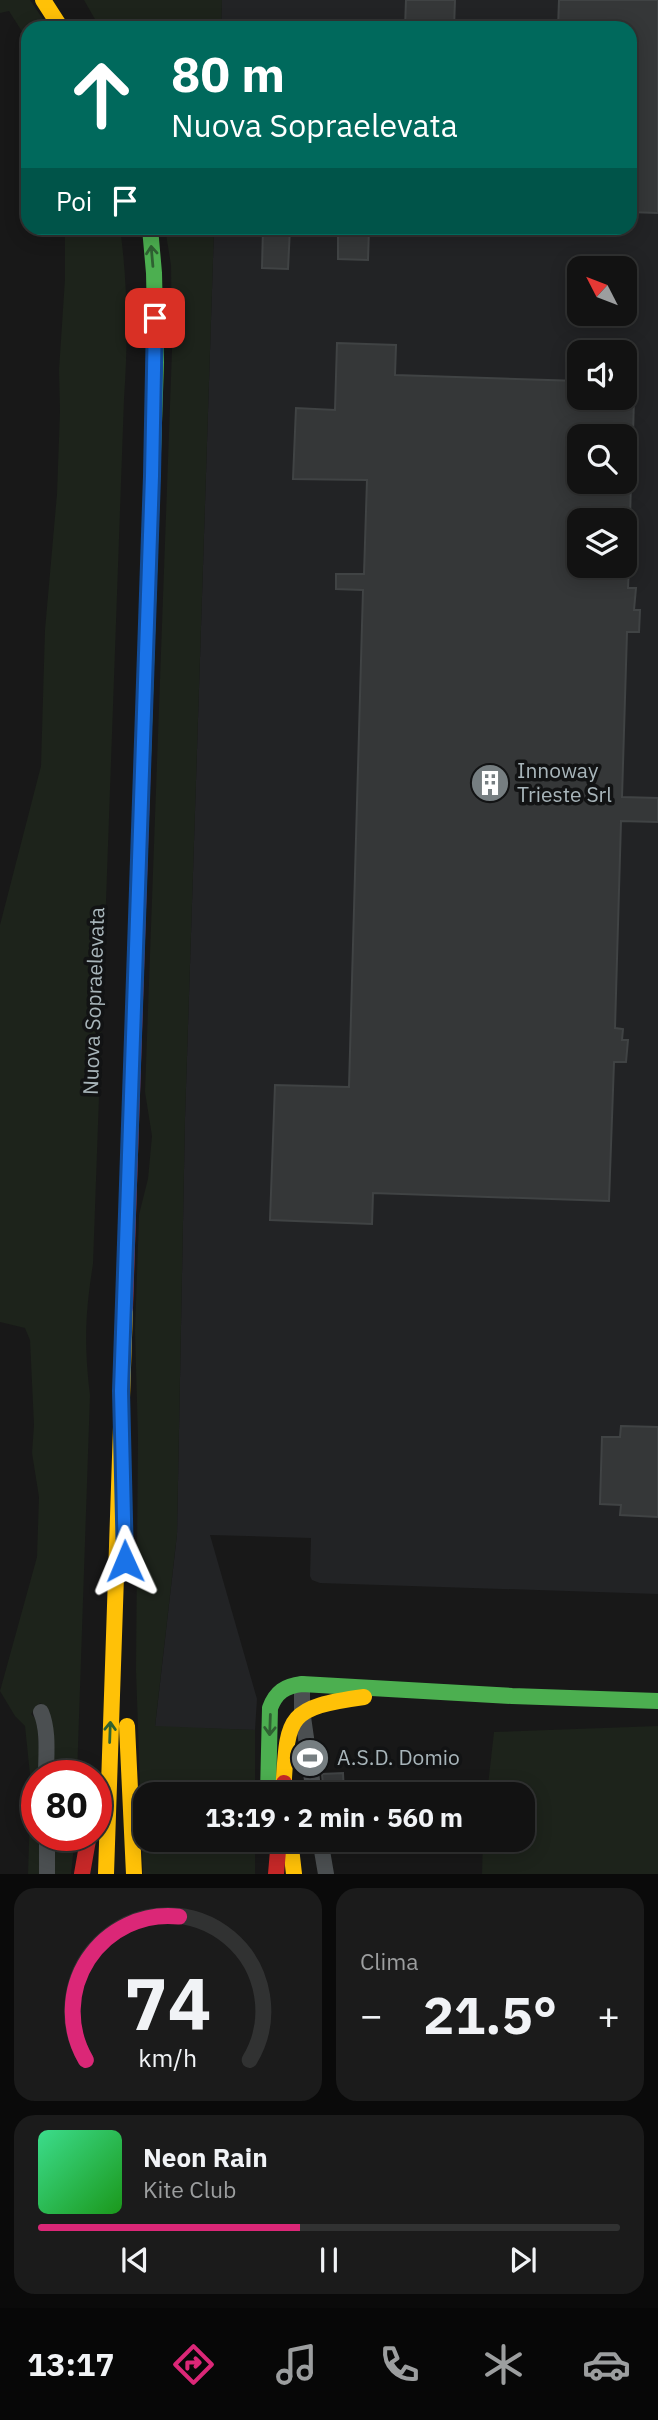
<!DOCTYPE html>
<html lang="it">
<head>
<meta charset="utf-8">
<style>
	:root { --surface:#121212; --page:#1b1b1b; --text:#f1f3f6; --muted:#9c9e9f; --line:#313232; --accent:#db2777 }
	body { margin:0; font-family:"IBM Plex Sans",sans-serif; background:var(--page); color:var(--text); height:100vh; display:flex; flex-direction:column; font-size:26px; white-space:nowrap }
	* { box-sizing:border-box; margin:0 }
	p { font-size:23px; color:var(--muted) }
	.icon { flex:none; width:38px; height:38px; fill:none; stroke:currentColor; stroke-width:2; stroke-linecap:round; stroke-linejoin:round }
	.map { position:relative; height:1874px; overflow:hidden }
	.panel { display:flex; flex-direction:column; gap:14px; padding:14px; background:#0a0a0a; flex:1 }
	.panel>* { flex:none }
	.guide { position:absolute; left:21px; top:21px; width:616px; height:214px; border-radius:21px; box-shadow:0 4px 18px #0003,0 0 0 2px var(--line); background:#00695c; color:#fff; overflow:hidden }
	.needle { width:46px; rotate:312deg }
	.buttons { position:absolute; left:567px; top:256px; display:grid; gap:14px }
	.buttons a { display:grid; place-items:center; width:70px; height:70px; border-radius:14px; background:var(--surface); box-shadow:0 4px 18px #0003,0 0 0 2px var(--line); font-size:35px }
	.speed { position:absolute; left:21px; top:1760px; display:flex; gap:14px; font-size:35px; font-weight:700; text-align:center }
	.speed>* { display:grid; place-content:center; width:91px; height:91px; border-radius:50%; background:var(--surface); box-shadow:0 4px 18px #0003,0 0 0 2px var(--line); line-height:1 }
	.speed .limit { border:10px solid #d22; background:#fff; color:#111 }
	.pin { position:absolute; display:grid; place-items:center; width:60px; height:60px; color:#fff; margin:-30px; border-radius:14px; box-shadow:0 4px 10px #0006 }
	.me { position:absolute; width:77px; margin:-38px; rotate:359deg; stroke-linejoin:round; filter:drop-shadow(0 0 5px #0008) }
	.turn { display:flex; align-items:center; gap:24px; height:147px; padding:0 35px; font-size:32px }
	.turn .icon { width:91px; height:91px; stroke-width:2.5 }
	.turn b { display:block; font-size:49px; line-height:60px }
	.then { display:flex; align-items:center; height:66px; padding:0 35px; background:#0003; gap:14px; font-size:26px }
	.big { font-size:52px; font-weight:700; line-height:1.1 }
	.panel .card { flex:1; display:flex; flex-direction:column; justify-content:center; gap:10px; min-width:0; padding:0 24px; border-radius:21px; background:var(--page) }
	.panel .dial { align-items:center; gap:0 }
	.dial svg { height:182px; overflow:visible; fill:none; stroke:var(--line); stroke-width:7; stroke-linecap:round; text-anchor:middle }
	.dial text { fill:var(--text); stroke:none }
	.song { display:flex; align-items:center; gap:21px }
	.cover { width:84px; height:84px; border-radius:10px; background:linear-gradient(135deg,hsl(150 70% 55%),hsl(120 70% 35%)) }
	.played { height:7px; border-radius:4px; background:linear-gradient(90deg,var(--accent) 45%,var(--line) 45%) }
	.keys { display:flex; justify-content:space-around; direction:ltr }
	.heat { display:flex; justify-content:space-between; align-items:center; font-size:38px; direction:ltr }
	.panel .tiles { flex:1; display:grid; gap:14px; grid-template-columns:1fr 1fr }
	.card:last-child { grid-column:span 2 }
	.trip { position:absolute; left:133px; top:1782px; width:402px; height:70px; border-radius:21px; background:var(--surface); box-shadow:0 4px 18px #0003,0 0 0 2px var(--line); font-weight:700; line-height:70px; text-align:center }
	.dock { display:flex; height:112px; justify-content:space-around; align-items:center; background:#070707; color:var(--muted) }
	.dock .icon { width:49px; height:49px }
	.dock .active { color:var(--accent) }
	.dock b { font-size:32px; color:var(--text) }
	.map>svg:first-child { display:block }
	.built { fill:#222325; fill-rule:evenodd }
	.green { fill:#1d231b }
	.building { fill:#353738; stroke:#404344; stroke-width:2 }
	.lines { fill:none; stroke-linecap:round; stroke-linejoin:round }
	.street { stroke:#4b4f51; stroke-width:16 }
	.fast { stroke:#4caf50; stroke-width:16 }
	.slow { stroke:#ffc107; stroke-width:16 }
	.jam { stroke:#c62828; stroke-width:16 }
	.oneway { stroke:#2f6132 }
	.route-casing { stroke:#114b97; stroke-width:18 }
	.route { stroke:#1a73e8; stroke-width:12 }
	.labels { text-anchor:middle; stroke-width:7; stroke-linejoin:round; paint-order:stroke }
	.poi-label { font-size:21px; fill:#a8b5ba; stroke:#121314; text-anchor:start }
	.street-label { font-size:21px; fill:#a8b5ba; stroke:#121314 }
</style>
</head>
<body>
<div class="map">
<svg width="658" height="1874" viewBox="0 0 658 1874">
	<rect width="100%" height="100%" fill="#181818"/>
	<path class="built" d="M222 0H658V1594L320 1583 312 1580 310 1576 311 1538 210 1535 257 1699 255 1730 155 1727 177 1534 185 1118 214 228H630V28H221ZM579 268H625V313H579ZM579 352H625V397H579ZM579 436H625V481H579ZM579 520H625V565H579Z"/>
	<path class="green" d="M0 0H30L49 28H28V41L9 11 0 13Z
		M84 0H222L221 28H100Z
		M65 228H120C128 285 128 341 124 399L93 1264C85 1314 84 1345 90 1395L77 1776H51L48 1711 46 1706 40 1703 31 1714 37 1720 41 1776H37V1836H41V1874H28L31 1784 25 1726 15 1716 0 1691 37 1557 39 1497 32 1453 34 1425 30 1340 25 1328 0 1322V925L41 766 45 630 57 494 60 411 59 370 65 279Z
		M165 228H214L185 1118 177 1534 155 1726 255 1730V1794H145V1839H255V1874H143L136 1670 138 1438 135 1331 139 1215 148 1179 152 1136 145 1092 172 350 171 265Z
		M658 1726V1874H482L483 1839H523V1794H487L494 1732Z
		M51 1836H75L71 1874H50Z"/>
	<path class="building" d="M406 0H455L454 28H405Z
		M559 0H658V213L630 212V28H558Z
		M263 228H290L288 269 262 268Z
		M338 228H369L368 260 338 259Z
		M337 343 396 345 395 375 579 381V397H634L633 436H579V481H631L630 520H579V565H629L628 588H636L634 610H640L639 632H627L622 797 658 798V822L621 821 615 1028 623 1029 622 1040H628L626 1062H614L609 1201 373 1193 372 1224 270 1220 275 1085 349 1087 363 590 336 589V574H364L367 480 293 479 296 408 335 410Z
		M621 1426 658 1427V1517L620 1515 621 1505 600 1504 602 1437H620Z
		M343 1773 344 1794H324L322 1774Z"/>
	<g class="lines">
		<path class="street" d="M302 1684V1710L314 1794
			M41 1712C49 1731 46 1755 46 1776
			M320 1839 326 1874
			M47 1874V1836"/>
		<path class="fast" d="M143 757 156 362 154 273 150 228
			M268 1794 270 1708C276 1692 285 1686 302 1684L512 1696 658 1701"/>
		<path class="slow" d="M43 0 61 28
			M127 1726 134 1874
			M283 1794C288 1718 283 1708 364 1697
			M290 1839 294 1874
			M106 1874 125 1308"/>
		<path class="jam" d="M125 1308 143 757
			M284 1783 285 1794
			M82 1874 88 1840
			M276 1874 279 1839"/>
	</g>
	<defs><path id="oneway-shaft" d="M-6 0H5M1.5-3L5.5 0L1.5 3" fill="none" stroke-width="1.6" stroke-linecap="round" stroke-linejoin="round" transform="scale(1.75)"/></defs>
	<g class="oneway">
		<use href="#oneway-shaft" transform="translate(152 256) rotate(-95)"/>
		<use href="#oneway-shaft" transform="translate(270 1725) rotate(92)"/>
		<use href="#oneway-shaft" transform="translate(110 1732) rotate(-88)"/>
	</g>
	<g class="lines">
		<g class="route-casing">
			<path id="route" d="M125 1561 121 1391 152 476 155 318"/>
		</g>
		<use href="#route" class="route"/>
	</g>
	<defs>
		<g id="building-disc" transform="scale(2.0125)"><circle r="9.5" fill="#767e81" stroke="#121314"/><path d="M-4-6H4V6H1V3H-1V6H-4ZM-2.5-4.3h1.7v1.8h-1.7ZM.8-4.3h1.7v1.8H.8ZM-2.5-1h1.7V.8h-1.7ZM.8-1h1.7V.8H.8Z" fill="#fff"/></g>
		<g id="stadium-disc" transform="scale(2.0125)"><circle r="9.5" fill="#767e81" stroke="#121314"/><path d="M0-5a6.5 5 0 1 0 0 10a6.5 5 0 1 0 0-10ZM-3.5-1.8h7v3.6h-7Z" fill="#fff"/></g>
	</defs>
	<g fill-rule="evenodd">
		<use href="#building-disc" x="490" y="783"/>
		<use href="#stadium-disc" x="310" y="1758"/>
	</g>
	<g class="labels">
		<g class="poi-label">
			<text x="517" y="778">Innoway<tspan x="517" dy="24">Trieste Srl</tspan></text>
			<text x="337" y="1765">A.S.D. Domio</text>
		</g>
		<g class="street-label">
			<text transform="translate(94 1001) rotate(-88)" y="7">Nuova Sopraelevata</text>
		</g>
	</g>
</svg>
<div class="buttons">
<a><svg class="needle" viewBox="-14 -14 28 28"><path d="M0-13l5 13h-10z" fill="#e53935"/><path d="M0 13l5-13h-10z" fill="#9c9e9f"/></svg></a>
<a><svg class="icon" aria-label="sound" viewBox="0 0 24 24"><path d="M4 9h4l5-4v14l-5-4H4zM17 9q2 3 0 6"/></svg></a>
<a><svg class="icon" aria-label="search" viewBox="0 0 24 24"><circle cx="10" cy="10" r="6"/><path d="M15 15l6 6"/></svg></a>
<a><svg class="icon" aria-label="layers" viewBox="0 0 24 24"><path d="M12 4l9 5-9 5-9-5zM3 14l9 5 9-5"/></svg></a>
</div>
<div class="speed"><div class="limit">80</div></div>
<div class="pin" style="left:155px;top:318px;background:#d93025"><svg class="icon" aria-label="arrive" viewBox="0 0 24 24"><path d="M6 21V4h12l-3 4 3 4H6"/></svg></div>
<svg class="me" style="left:125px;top:1561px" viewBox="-20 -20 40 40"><path d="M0-17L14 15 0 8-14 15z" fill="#1a73e8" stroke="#fff" stroke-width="4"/></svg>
<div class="trip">13:19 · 2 min · 560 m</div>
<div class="guide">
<div class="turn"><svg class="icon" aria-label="ahead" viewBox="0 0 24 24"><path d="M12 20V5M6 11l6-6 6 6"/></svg><div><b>80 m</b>Nuova Sopraelevata</div></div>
<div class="then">Poi<svg class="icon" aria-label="arrive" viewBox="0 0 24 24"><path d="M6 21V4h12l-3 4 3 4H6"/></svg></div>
</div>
</div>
<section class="panel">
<div class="tiles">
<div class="card dial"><svg viewBox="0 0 100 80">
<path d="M14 69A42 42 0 1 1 86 69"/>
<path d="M14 69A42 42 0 0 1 55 6" stroke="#db2777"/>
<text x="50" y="56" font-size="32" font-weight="700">74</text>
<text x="50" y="72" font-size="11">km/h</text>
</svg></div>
<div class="card"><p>Clima</p>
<div class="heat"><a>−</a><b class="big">21.5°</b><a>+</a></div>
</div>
<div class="card">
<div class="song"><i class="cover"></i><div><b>Neon Rain</b><p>Kite Club</p></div></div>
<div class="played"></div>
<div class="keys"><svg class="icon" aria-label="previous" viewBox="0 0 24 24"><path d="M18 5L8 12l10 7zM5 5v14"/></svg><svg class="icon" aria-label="pause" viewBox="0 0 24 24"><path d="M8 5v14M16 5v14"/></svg><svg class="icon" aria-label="next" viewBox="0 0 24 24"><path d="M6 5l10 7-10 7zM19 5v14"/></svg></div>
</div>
</div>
</section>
<nav class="dock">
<b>13:17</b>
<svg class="icon active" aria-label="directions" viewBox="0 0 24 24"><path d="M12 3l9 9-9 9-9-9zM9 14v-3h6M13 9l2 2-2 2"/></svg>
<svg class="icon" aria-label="music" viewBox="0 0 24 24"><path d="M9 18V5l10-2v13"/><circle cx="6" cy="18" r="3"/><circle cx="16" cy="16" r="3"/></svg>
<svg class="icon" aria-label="phone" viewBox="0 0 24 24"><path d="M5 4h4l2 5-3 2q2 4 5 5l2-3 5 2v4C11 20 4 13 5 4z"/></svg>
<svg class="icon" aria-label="climate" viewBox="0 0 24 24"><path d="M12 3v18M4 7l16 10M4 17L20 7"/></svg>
<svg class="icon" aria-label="car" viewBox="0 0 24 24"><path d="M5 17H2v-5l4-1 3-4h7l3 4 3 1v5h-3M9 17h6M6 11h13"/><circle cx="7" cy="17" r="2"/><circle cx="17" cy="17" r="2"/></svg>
</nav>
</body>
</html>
